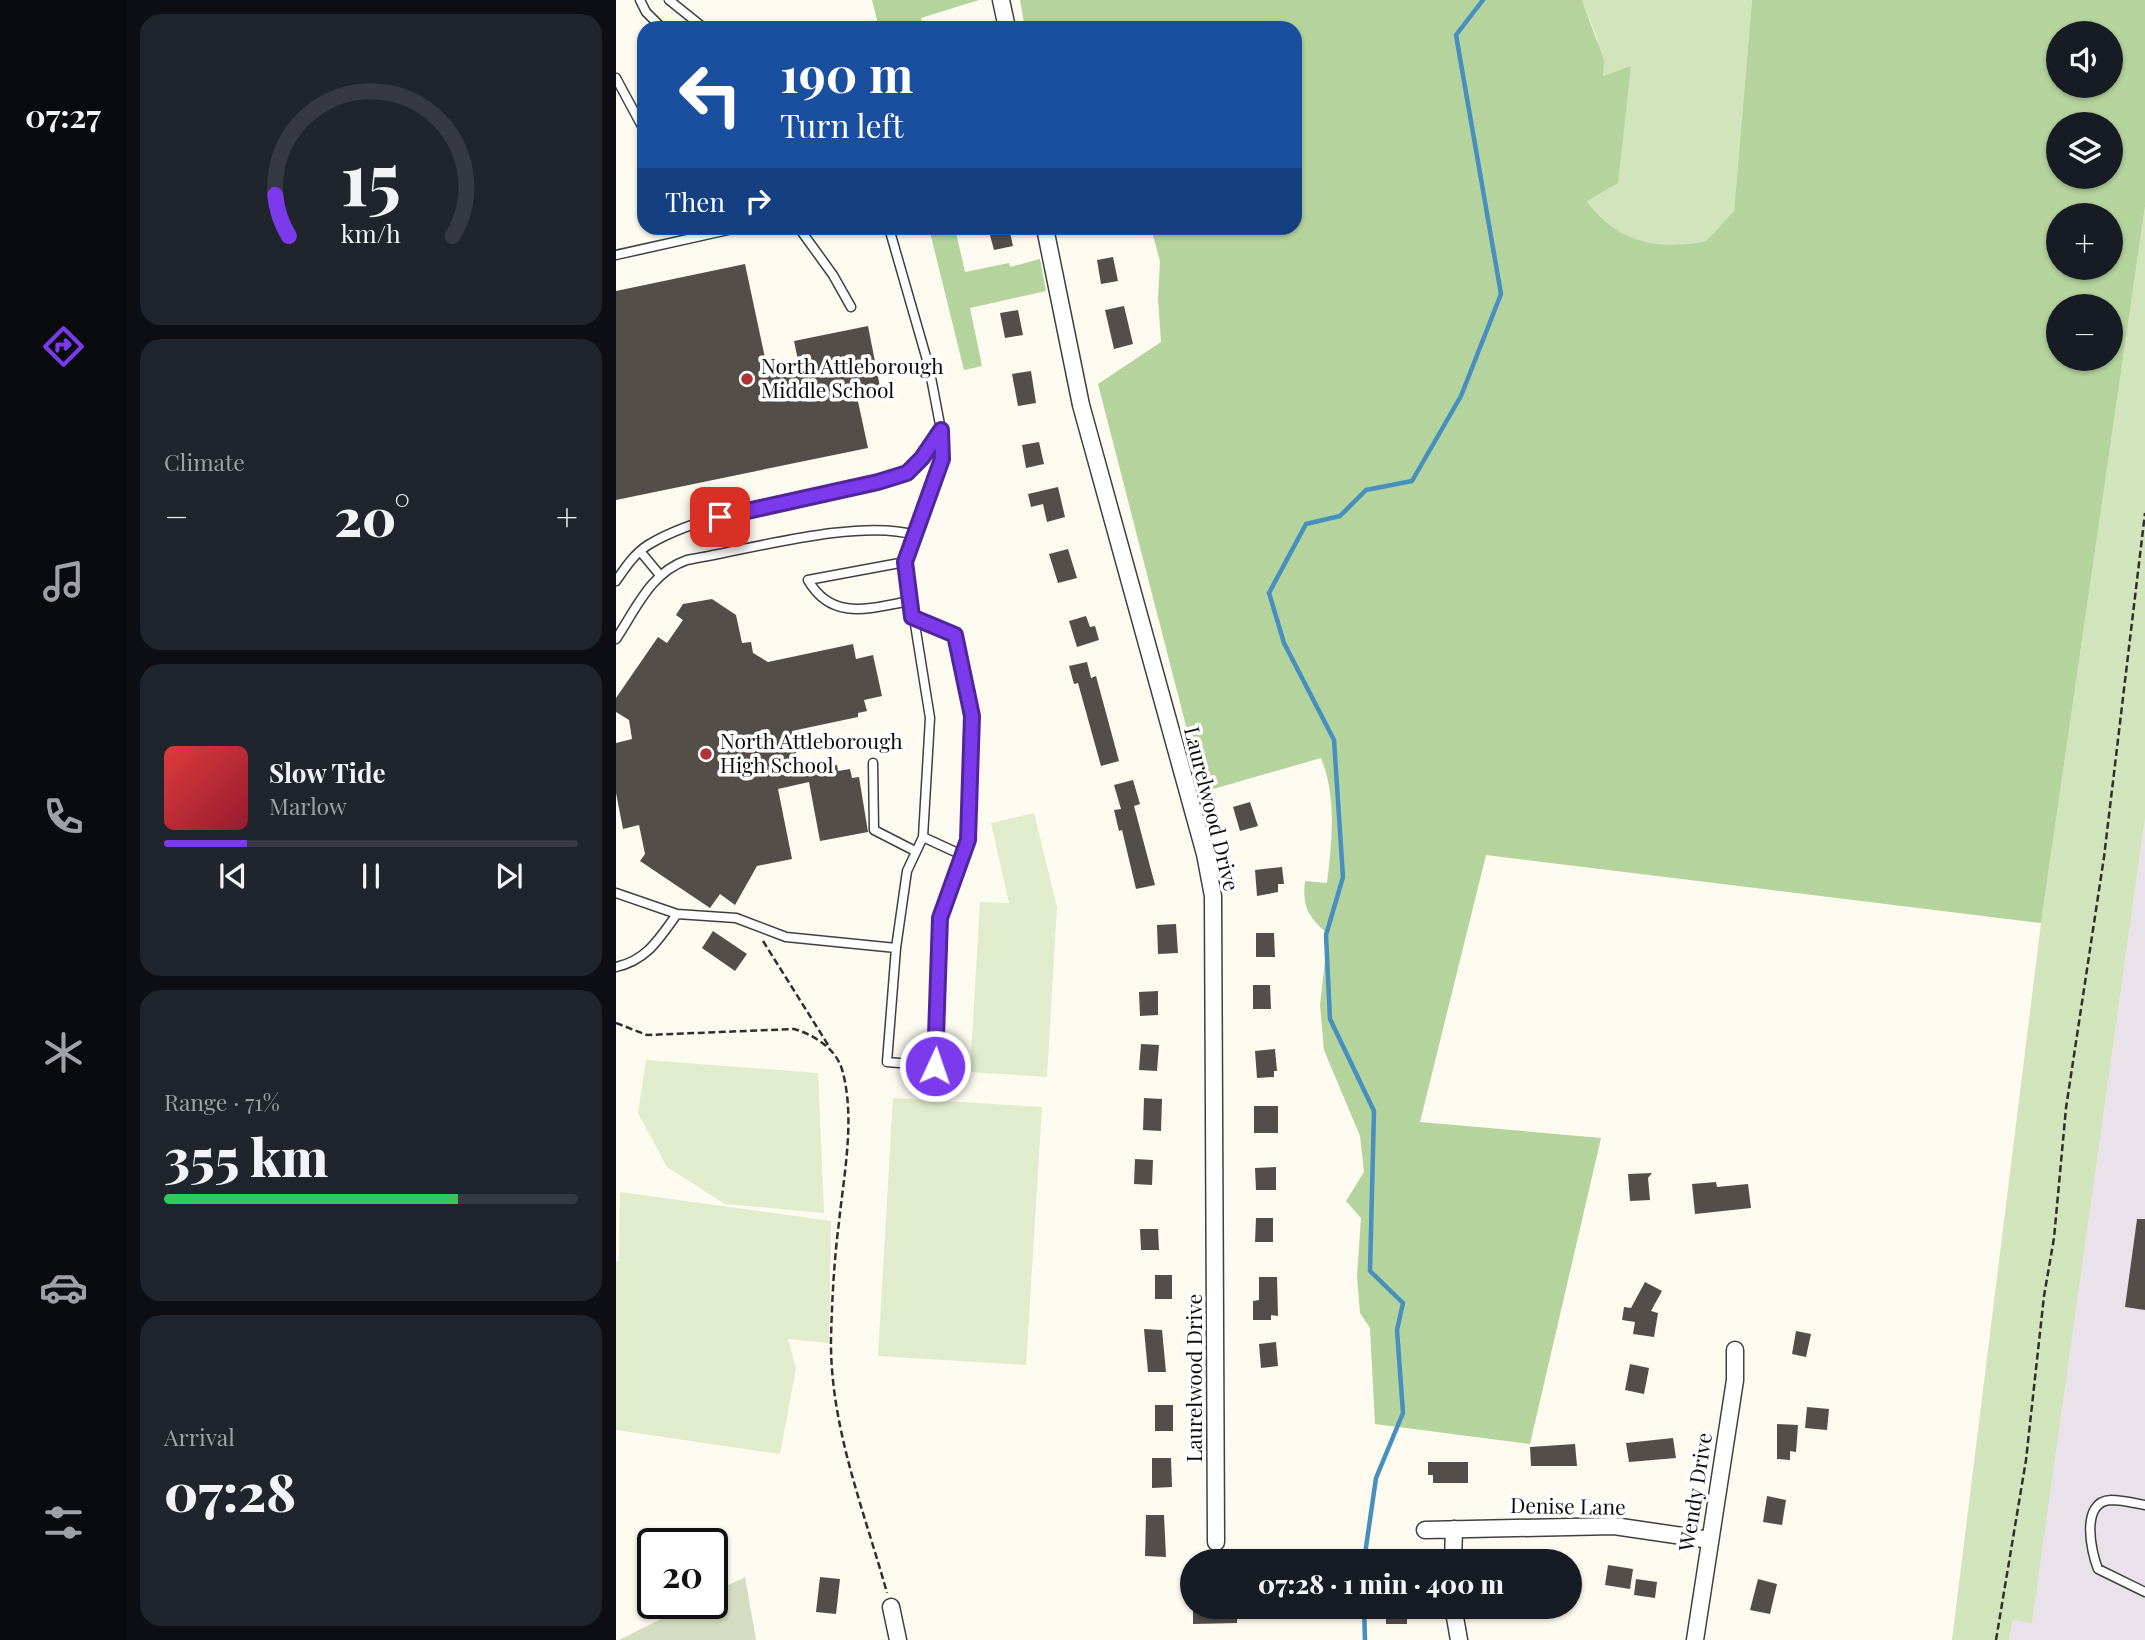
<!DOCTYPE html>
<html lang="en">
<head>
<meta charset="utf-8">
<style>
	:root { --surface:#171b24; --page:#20242c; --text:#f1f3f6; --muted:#9ea1a6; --line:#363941; --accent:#7c3aed }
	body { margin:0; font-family:"Playfair Display",serif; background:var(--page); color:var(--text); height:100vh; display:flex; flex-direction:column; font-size:26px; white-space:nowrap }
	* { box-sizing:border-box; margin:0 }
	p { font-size:23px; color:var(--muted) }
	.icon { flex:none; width:38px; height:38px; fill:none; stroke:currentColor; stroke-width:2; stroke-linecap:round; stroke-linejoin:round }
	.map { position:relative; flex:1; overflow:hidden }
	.sheet { display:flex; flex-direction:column; gap:14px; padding:14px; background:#0d0f14; width:490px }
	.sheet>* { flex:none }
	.guide { position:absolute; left:21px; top:21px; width:665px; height:214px; border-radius:21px; box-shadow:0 2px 5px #0004; background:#1a4fa0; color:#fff; overflow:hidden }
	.controls { position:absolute; left:1430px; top:21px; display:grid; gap:14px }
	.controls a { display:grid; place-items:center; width:77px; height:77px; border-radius:50%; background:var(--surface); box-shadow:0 2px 5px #0004; font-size:35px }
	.speed { position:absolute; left:21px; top:1528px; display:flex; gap:14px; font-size:35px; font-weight:700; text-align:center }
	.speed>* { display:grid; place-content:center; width:91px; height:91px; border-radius:50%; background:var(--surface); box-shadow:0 2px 5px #0004; line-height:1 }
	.speed .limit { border:4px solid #111; border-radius:10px; background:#fff; color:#111 }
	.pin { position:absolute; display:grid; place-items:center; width:60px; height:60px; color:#fff; margin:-30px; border-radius:14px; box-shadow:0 4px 10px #0006 }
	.me { position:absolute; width:77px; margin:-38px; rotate:3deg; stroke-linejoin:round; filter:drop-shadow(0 0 5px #0008) }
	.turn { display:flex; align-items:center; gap:24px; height:147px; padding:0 28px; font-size:32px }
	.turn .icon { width:91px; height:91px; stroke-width:2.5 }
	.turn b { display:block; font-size:49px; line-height:60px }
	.then { display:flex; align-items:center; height:66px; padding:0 28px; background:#0003; gap:14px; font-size:26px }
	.big { font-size:52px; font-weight:800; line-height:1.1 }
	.sheet .card { flex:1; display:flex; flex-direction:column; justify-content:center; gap:10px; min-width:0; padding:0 24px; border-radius:21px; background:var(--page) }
	.sheet .dial { align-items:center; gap:0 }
	.dial svg { height:182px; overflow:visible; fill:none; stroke:var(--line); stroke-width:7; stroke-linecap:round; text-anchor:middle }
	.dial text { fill:var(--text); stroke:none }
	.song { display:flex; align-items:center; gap:21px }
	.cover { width:84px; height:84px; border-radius:10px; background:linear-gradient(135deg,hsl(0 70% 55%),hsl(350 70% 35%)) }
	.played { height:7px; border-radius:4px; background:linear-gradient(90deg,var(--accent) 20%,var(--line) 20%) }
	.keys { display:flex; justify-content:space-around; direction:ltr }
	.heat { display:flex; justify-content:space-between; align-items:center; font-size:38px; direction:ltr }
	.charge { height:10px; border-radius:5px; background:linear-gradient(90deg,#34c759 71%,var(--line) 0) }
	.trip { position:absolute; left:564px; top:1549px; width:402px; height:70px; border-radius:35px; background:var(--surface); box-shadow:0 2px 5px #0004; font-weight:800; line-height:70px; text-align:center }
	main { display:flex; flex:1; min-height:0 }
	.tab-bar { display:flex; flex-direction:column; width:126px; justify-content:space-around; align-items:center; background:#090b0e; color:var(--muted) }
	.tab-bar .icon { width:49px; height:49px }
	.tab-bar .current { color:var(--accent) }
	.tab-bar b { font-size:32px; color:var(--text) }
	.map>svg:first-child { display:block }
	.industrial { fill:#eae2eb }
	.green { fill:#d1e4bc }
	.forest { fill:#b5d39d; fill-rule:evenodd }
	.cemetery { fill:#d4ddc2 }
	.pitch { fill:#e1eccc }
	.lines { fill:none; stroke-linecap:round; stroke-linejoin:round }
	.stream { stroke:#478fbf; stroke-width:4.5 }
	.building { fill:#544e4a }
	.service-casing { stroke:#404040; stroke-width:11 }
	.minor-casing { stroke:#404040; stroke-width:19 }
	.path { stroke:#2f2f2f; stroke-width:2.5; stroke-dasharray:7 3.5; stroke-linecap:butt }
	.service { stroke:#fff; stroke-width:8 }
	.minor { stroke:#fff; stroke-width:16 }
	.route-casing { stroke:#51269a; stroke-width:18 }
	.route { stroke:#7c3aed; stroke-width:12 }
	.poi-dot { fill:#ae343a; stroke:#fff; stroke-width:2.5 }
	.labels { text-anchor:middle; stroke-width:7; stroke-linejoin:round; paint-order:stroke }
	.poi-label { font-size:21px; fill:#0d0d0d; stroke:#fff; text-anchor:start }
	.street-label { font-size:21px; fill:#0d0d0d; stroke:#fff }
</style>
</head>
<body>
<main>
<nav class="tab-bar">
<b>07:27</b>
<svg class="icon current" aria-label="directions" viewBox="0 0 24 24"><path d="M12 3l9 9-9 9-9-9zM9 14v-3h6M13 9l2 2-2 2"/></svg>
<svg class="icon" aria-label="music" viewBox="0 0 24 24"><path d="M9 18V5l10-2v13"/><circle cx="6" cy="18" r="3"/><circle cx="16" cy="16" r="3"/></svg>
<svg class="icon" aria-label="phone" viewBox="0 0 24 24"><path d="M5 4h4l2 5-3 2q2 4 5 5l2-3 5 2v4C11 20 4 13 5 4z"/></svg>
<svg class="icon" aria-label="climate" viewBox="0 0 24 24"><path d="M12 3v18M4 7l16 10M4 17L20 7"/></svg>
<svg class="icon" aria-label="car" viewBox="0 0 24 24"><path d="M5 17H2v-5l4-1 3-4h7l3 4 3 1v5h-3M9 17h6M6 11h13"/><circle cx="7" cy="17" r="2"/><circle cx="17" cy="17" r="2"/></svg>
<svg class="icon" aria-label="filters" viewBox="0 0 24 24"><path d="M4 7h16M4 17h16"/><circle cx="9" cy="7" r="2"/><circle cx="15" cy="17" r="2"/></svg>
</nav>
<section class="sheet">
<div class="card dial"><svg viewBox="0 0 100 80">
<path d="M14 69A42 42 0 1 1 86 69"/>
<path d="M14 69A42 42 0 0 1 8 51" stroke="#7c3aed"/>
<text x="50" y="56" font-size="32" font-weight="700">15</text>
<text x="50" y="72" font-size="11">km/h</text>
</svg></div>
<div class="card"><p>Climate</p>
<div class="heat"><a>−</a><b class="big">20°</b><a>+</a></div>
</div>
<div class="card">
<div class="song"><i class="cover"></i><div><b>Slow Tide</b><p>Marlow</p></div></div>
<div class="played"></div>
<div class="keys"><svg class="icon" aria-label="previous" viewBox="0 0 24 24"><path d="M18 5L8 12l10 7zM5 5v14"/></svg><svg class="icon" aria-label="pause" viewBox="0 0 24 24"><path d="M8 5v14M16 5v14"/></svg><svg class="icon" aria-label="next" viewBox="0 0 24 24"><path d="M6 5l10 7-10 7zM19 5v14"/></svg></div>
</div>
<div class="card"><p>Range · 71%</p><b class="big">355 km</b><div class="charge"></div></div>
<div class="card"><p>Arrival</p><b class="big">07:28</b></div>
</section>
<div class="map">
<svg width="1529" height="1640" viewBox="0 0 1529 1640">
	<rect width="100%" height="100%" fill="#fdfaef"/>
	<path class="industrial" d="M1529 819V1640H1393L1397 1619 1416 1622Z"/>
	<path class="green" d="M966 0H1136L1118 211 1090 241C1037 252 1005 244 971 201L1015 67 986 76 981 38Z
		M1529 207V819L1416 1623 1397 1620 1393 1640H1336L1425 923Z"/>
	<path class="forest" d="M256 0H363L305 18 307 28H263Z
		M404 0H966L988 60 987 76 1015 66 1002 183 971 201C1002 243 1041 251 1090 241L1118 211 1136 0H1529V207L1425 923 870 855 804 1122 985 1138 914 1444 759 1424 754 1328 744 1313 741 1276 745 1218 730 1201 748 1172 744 1136 708 1050 704 1005 712 934C693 917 686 908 689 881L711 883C716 841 721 797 705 758L587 792 482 384 545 342 542 298 544 261 535 228H679V28H409ZM1494 33V86H1442V33ZM1494 124V177H1442V124ZM1494 215V268H1442V215ZM1494 306V359H1442V306Z
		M313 228H339L349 272 393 263 394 267 424 259 430 291 354 308 366 366 348 370Z"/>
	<path class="cemetery" d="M129 1577 140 1640H3L77 1603H96V1593Z"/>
	<path class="pitch" d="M418 813 441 907 431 1077 354 1072 364 902 393 903 375 823Z
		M30 1060 202 1073 208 1213 109 1204 51 1167 22 1113Z
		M277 1098 426 1107 410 1365 262 1356Z
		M4 1192 215 1221 213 1343 172 1339 180 1368 164 1454 0 1430V1261H3Z"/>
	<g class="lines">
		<path class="stream" d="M748 1561 760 1478 787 1413 781 1330 787 1303 754 1271 758 1111 714 1019 710 935 727 877 718 740 668 643 653 593 690 524 724 516 750 490 796 481 845 396 885 294 840 35 867 0
			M748 1606 749 1640"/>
	</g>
	<path class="building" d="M372 228H393L397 246 378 250Z
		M497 257 502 281 485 284 481 260Z
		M129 264 152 372 183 365 178 341 252 326 264 387 240 392 252 448 0 500V291Z
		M508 306 517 344 498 349 489 310Z
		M402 310 407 335 389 338 384 313Z
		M415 371 420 403 402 406 396 374Z
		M423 442 428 464 410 468 406 445Z
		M442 487 449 517 431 522 427 504 415 507 412 494Z
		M452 549 461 578 442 583 433 554Z
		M96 599 120 615 126 643 135 642 137 653 152 662 237 644 240 659 257 655 266 696 248 700 251 711 242 713V717L176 731 184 772 221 765 222 771 234 769 236 778 243 777 252 832 204 841 193 782 162 789 176 859 141 866 119 905 104 894 94 908 24 861 29 854 23 825 7 829 0 793V743L16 739 13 720 0 712V698L42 637 51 643 67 620 60 615 67 604Z
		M470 616 474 627 479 626 483 640 461 647 453 621Z
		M471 662 475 678 480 676 503 761 485 766 462 683 458 684 453 666Z
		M517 780 524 804 518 806 539 885 520 889 506 830 503 831 498 810 505 809 498 785Z
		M634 802 642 826 624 831 617 807Z
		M666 867 668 884H662V892L641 896 639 870Z
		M560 924 562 953 542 954 541 925Z
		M97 931 131 954 119 971 86 948Z
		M640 933H658L659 957H640Z
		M637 985H654L655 1009H637Z
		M542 991V1015L524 1016 523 992Z
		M525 1044 543 1045 541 1071 523 1070Z
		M659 1049 661 1071H658V1077L641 1078 639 1051Z
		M528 1098 546 1099 545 1131 527 1130Z
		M638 1106H662V1133H638Z
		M519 1159 537 1160 536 1185 518 1184Z
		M660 1167V1190H640L639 1168Z
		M1036 1173 1032 1178 1034 1200 1014 1201 1012 1174Z
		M1100 1182 1101 1187 1132 1184 1135 1208 1079 1214 1076 1184Z
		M640 1218H657V1242H639Z
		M1521 1219H1529V1310L1509 1307Z
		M524 1229H542L543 1250H525Z
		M539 1275H556V1299H539Z
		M643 1277H661L662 1316 655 1315V1320H637V1301L643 1300Z
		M1029 1282 1046 1291 1035 1311 1042 1313 1038 1337 1017 1334 1019 1322 1006 1320 1008 1307 1015 1308Z
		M528 1329 546 1330 550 1372H532Z
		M1180 1331 1195 1334 1190 1357 1176 1354Z
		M660 1342 662 1366 645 1368 643 1344Z
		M1014 1364 1033 1368 1028 1394 1009 1390Z
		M539 1405H557V1431H539Z
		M1191 1407 1213 1409 1211 1430 1189 1428Z
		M1161 1424 1182 1425 1180 1452 1174 1451V1460L1161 1459Z
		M1057 1438 1060 1458 1013 1462 1010 1443Z
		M959 1444 961 1466H915L914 1447Z
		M536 1458H555L556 1487 536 1488Z
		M812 1462H852V1483H817V1475H812Z
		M1151 1496 1170 1500 1166 1525 1147 1522Z
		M530 1515H548L550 1557 529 1556Z
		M992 1565 1017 1569 1014 1589 989 1585Z
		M204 1577 224 1579 220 1614 200 1612Z
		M1020 1579 1041 1582 1039 1598 1018 1595Z
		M1142 1579 1161 1584 1154 1614 1134 1610Z
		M577 1606H621V1623L577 1624Z
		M770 1606H791V1624H770Z"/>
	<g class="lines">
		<g class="service-casing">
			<path id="service" d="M24 0 30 12 46 28
				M53 0 88 28
				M0 78 28 130
				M183 228 217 275 235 307
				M273 228 313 367 325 430 326 459 289 562 314 718 307 837 291 871 280 948 271 1062 319 1066 324 918 352 840 356 716 339 635 296 617
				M0 255 121 228
				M24 551 43 574
				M289 562 192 580C216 622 255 608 294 601
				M0 581C9 568 18 554 32 545 89 510 195 497 262 483 299 470 303 462 325 430
				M0 639C20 609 35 572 71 560 132 550 243 518 299 535
				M257 763 258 830 299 851
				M307 837 346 855
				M0 893 61 914C43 939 31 960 0 967
				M61 914 120 918 170 937 280 948
				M1529 1505C1518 1503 1506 1500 1495 1500 1464 1501 1475 1552 1482 1569L1529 1592"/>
		</g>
		<g class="minor-casing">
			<path id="minor" d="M385 0 391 28
				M429 228 465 405 589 854 597 896 600 1542
				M809 1530 998 1526 1094 1540
				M837 1561 838 1529
				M837 1606 843 1640
				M275 1607 282 1640
				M1079 1640 1119 1380V1350"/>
		</g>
		<path class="path" d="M147 941 214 1048
			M0 1023 31 1035 178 1029C199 1035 222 1050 227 1073 239 1120 228 1174 223 1222 218 1261 216 1300 215 1339 214 1427 248 1510 271 1593
			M1380 1640 1410 1460 1428 1296 1438 1238 1450 1108 1488 857 1529 513"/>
		<use href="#service" class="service"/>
		<use href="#minor" class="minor"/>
	</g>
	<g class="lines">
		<g class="route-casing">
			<path id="route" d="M104 517 262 482 291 473 306 458 325 430 326 459 289 562 296 617 339 635 356 716 352 840 324 918 319 1066"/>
		</g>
		<use href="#route" class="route"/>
	</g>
	<g class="poi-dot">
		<circle cx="131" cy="379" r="7"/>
		<circle cx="90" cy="754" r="7"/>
	</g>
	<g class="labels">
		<g class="poi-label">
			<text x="145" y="374">North Attleborough<tspan x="145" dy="24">Middle School</tspan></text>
			<text x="104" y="749">North Attleborough<tspan x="104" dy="24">High School</tspan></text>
		</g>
		<g class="street-label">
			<text transform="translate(595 809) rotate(76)" y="7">Laurelwood Drive</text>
			<text transform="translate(579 1378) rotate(-90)" y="7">Laurelwood Drive</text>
			<text transform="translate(1080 1492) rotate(-81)" y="7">Wendy Drive</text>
			<text transform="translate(952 1507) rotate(1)" y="7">Denise Lane</text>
		</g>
	</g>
</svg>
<div class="controls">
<a><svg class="icon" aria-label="sound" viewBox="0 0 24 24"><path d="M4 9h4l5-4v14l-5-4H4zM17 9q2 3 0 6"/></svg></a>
<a><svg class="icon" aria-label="layers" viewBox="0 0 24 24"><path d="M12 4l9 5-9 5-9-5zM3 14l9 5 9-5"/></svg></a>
<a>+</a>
<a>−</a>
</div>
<div class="speed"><div class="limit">20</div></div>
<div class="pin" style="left:104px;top:517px;background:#d93025"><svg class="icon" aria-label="arrive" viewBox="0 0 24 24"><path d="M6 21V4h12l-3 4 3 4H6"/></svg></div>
<svg class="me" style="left:319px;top:1066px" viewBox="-20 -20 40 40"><circle r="17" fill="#7c3aed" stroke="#fff" stroke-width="3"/><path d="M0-11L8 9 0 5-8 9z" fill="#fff"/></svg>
<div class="trip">07:28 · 1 min · 400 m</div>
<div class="guide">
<div class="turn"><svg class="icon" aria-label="left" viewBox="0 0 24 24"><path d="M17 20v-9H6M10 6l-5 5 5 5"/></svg><div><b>190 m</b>Turn left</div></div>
<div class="then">Then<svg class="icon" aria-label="right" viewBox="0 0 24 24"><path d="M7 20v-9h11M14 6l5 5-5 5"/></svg></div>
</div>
</div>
</main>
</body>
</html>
